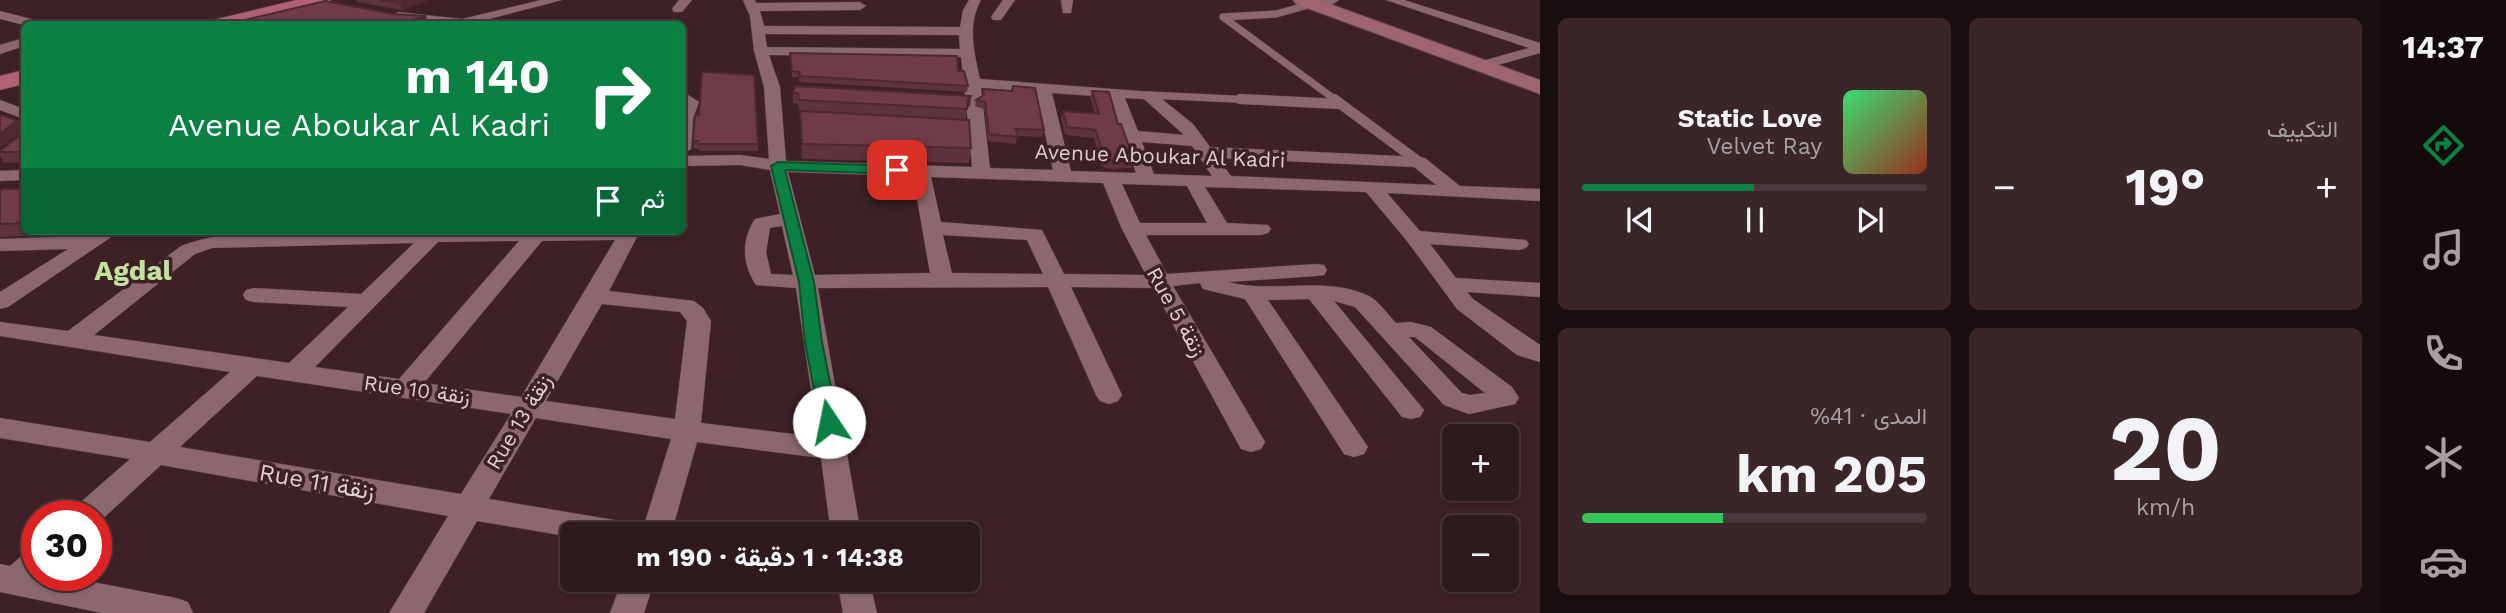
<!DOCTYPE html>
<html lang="ar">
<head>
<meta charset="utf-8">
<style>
	:root { --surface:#2e191c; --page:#3a2629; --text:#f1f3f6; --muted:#a7a0a3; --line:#49383b; --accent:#0b8043 }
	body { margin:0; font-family:"Work Sans",Vazirmatn,sans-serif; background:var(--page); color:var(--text); direction:rtl; height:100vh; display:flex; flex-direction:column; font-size:26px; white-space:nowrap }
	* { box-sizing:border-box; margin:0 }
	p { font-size:23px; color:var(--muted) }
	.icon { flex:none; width:38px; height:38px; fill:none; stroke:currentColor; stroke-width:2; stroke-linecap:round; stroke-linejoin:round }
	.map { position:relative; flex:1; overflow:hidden; direction:ltr }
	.side { display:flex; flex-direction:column; gap:18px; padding:18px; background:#190e0f; width:840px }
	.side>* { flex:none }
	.guide { position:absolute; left:21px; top:21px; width:665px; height:214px; border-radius:10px; box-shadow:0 2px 5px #0004,0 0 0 2px var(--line); direction:rtl; background:#0b8043; color:#fff; overflow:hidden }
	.tools { position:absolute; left:1442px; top:424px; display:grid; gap:14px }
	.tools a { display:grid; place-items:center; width:77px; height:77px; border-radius:10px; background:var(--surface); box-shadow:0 2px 5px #0004,0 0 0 2px var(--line); font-size:35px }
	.speed { position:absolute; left:21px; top:500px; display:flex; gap:14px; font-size:35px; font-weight:700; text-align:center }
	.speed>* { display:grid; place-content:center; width:91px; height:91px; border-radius:50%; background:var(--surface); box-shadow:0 2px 5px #0004,0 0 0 2px var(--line); line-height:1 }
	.speed .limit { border:10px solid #d22; background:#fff; color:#111 }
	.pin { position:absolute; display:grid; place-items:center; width:60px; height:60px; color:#fff; margin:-30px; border-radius:14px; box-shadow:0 4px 10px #0006 }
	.me { position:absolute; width:77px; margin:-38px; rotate:349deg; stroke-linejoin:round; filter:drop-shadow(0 0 5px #0008) }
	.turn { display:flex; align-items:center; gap:24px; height:147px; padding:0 21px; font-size:32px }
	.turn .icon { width:91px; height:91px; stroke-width:2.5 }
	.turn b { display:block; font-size:49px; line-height:60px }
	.then { display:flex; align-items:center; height:66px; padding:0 21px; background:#0003; gap:14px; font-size:26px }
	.big { font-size:52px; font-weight:700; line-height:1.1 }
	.side .card { flex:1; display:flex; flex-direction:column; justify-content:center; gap:10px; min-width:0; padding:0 24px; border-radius:10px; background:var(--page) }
	.side .dial { align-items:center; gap:0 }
	.dial b { font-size:91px; line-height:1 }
	.song { display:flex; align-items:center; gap:21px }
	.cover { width:84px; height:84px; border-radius:10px; background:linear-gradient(135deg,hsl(140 70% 55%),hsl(10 70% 35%)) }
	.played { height:7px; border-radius:4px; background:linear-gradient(90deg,var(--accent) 50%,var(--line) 50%) }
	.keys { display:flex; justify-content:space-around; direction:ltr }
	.heat { display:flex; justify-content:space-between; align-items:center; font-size:38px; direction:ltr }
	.charge { height:10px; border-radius:5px; background:linear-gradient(90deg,#34c759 41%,var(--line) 0) }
	.side .tiles { flex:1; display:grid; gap:18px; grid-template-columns:repeat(2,1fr) }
	.trip { position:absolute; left:560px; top:522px; width:420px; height:70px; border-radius:10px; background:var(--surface); box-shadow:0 2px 5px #0004,0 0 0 2px var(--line); font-weight:700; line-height:70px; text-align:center; direction:rtl }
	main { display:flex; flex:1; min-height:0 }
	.menu { display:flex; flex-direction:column; width:126px; justify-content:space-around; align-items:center; background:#120a0b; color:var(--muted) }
	.menu .icon { width:49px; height:49px }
	.menu .selected { color:var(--accent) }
	.menu b { font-size:32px; color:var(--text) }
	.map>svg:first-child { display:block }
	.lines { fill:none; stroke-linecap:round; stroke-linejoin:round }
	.lane-far1-casing { stroke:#574045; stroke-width:8 }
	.lane-casing { stroke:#574045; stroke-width:11 }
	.street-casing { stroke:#574045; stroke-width:1 }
	.secondary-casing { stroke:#574045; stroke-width:2 }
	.primary-casing { stroke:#574045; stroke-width:1 }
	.lane-far1 { stroke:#8a686e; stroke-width:7 }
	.lane { stroke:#8a686e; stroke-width:10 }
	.street { fill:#8a686e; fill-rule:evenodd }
	.secondary { fill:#9e6571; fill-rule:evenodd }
	.primary { fill:#b26174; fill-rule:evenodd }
	.wall { fill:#5f333c }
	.shaded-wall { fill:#4d2931 }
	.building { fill:#6e3b46; stroke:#4d2931; stroke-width:2 }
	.route { fill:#0b8043; stroke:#07532c; stroke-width:2 }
	.labels { text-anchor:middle; stroke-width:7; stroke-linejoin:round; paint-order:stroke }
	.street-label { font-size:21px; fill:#dfcccf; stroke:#3d2126 }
	.near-street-label { font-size:24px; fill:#dfcccf; stroke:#3d2126 }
	.district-label { font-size:28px; font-weight:bold; fill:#c2e39c; stroke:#3d2126 }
</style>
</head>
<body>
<main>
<nav class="menu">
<b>14:37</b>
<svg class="icon selected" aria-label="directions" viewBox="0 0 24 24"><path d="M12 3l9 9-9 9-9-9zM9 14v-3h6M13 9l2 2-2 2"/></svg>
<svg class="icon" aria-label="music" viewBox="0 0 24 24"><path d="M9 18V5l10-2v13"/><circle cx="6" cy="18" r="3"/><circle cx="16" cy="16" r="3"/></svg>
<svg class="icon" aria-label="phone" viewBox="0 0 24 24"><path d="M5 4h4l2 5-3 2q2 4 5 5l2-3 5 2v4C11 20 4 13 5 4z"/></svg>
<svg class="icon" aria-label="climate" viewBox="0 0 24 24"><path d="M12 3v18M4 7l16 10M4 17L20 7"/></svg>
<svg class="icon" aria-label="car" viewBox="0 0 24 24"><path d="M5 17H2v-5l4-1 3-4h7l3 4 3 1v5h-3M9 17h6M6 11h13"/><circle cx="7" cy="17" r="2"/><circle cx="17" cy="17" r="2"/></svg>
</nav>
<section class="side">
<div class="tiles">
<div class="card"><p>التكييف</p>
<div class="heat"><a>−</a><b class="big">19°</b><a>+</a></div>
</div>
<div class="card">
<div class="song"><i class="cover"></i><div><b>Static Love</b><p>Velvet Ray</p></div></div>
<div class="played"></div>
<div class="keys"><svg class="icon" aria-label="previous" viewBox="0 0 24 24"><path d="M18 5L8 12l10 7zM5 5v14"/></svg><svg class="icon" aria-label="pause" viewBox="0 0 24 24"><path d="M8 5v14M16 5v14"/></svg><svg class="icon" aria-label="next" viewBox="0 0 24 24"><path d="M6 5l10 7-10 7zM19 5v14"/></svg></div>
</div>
<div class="card dial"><b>20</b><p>km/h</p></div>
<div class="card"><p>المدى · 41%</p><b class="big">205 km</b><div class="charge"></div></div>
</div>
</section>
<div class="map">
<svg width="1540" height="613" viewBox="0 0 1540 613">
	<rect width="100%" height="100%" fill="#3d2126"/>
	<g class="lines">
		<g class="lane-far1-casing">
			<path id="lane-far1" d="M1312 4 1276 14 1223 17 1337 101
				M1148 95 1278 101"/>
		</g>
		<g class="lane-casing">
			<path id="lane" d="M1240 99 1340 104
				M1334 99 1419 162"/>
		</g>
		<g class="street-casing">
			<path id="street" d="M541 0H562L470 24 398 20 392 16 398 12 462 19Z
				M679 0H692L682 12H674L672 9Z
				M743 0H755L756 3 860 2 866 6 860 10 760 11 764 26 960 27 963 10 969 0H981C967 25 974 52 980 79L1153 92 1193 124 1210 147 1419 157 1425 158 1460 186 1540 189V201L1387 193 1420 231 1526 240 1529 244 1526 248 1519 250 1430 244 1456 278 1540 283V297L1467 292 1473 299 1540 345V362L1517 355 1457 309 1407 241 1366 192 1205 187 1227 223 1268 225 1271 229 1268 233 1261 235H1146L1167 274 1316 264 1324 265 1327 270 1324 275 1316 276 1228 282C1273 294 1325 275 1369 296 1379 301 1388 315 1396 323L1411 322 1431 327 1512 387 1519 398 1515 404 1469 414 1444 405 1355 307 1334 301 1424 410 1420 417 1411 419 1402 417 1309 299 1268 300 1368 447 1364 454 1354 457 1344 454 1245 299 1203 289 1200 283 1173 286 1265 442 1261 449 1251 452 1241 449 1153 288 1071 287 1122 395 1118 401 1109 404 1100 401 1096 395 1048 287 818 288 861 534H831L821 458 697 442 671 534H572V537L477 521 424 613H389L448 516 161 465 96 525V516H71L75 507 130 459 0 438V418L150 442 230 372 0 336V322L68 331 181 246C231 227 291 232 345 231 443 230 542 231 640 231L609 291 694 301 703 308 711 321 701 423 818 437 796 288 756 285C742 264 741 240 755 219L780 214 770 170 740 165 682 166V156L740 155 769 159 764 87 754 51 750 16ZM765 34 959 35 960 49 767 47ZM769 55 961 57 968 122 938 120 930 125 938 130 969 132 972 167 786 161 780 87ZM981 88 1036 92 1053 170 990 168ZM1052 93 1109 97 1136 173 1071 171ZM1125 98 1144 99 1184 135 1138 131ZM1142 142 1192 146 1212 176 1154 174ZM1218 158 1414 167 1436 185 1231 176ZM788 172 913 176 930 273 815 275ZM931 177 1103 183 1122 229 1146 275 1064 274 1042 230 941 222ZM1122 184 1187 186 1207 223H1140ZM782 226 793 275 771 274 766 252 770 228ZM943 235 1027 240 1043 274 952 273ZM615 240 521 397 424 383 542 241ZM519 241 399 379 315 367 438 242ZM414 243 361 294 254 288 246 290 243 295 246 300 254 302 348 307 289 363 94 335 195 254 212 248ZM602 304 680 312 687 321 675 419 546 401ZM1409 337H1415L1485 393 1470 395 1462 393ZM257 376 511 414 461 494 180 447ZM536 418 671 439 644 525 489 499Z
				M1003 0H1015L1001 20H993L991 17Z
				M1061 0H1073L1071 13H1063Z
				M1314 0H1339L1333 4 1308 7V1Z
				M1386 0H1404L1540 43V53L1480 70 1475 69V63L1529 48Z
				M0 11 39 21 40 24 24 25 0 19Z
				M24 38V46L0 54V45Z
				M682 91 699 102 693 118 691 149 682 154Z
				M0 100 24 109V119L0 110Z
				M24 170V180L0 181V171Z
				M96 231H120L8 307 0 309V292L68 249 0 251V239L88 236Z
				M37 548V576H61L176 598 188 602 193 613H102L0 592V564L10 566 26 552Z
				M623 579H655L644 613H610Z
				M837 579H869L877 613H843Z"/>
		</g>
		<g class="secondary-casing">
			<path id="secondary" d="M1293 0H1319L1540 80V94L1296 4Z"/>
		</g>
		<g class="primary-casing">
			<path id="primary" d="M296 0H331L328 4 244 24H210L213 20Z
				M24 70V84L0 90V76Z"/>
		</g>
		<use href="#lane-far1" class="lane-far1"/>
		<use href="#lane" class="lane"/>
		<use href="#street" class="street"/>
		<use href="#secondary" class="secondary"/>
		<use href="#primary" class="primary"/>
	</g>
	<path class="wall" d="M357 0H428L402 10 357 2Z
		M790 53 958 71 968 86 967 92 799 82V77H792Z
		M1013 86 1044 130 1042 137 1017 136 1016 144 988 141 984 109 975 106 976 100 982 96 983 89 1012 91Z
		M1092 91 1118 124 1134 160 1131 168 1110 169 1101 166 1094 138 1065 135 1061 119 1063 111 1095 114 1090 98Z
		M793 93 971 96 970 106 967 108 966 119 799 110 798 104 793 103Z
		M800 111 971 148 969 163 802 159Z
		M0 115 24 123V162L4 163 0 156V151L24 132Z
		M693 141 758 144V151H699V149H694Z
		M0 189H24V231H91L87 233 0 237Z"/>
	<path class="shaded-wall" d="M409 0H428L402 10 400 3Z
		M426 16 428 24 410 21Z
		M971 96 970 106 966 109 968 99Z
		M16 122 22 132 0 148V133Z"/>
	<path class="building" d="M380 0H409L400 3Z
		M325 1 393 14 426 16 410 21 435 24H228Z
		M790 53 957 56 958 71H964L968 86 799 76 800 72 792 71Z
		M702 72 754 75 758 144H698V141H693L695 115H699Z
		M795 86 971 96 968 99 967 109 799 100 798 93H793Z
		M1013 86 1035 88 1044 130 1016 129 1018 137 989 134 985 102 976 100 984 95 983 89 1012 91Z
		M1092 91 1109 92 1118 124H1121L1134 160 1112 161 1104 158 1096 130 1067 127 1063 111 1099 114Z
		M800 111 969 120 971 148 802 144Z
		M0 115H2L24 123V152H0V151L24 132V125L16 122 0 133Z
		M0 189H24V223L0 224Z"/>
	<path class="route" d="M778 162 897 166 904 170 897 174 785 170 814 282 822 342 838 422 836 427H822L820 422 805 342 799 282 771 166Z"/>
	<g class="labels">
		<g class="street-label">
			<text transform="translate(1160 156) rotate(2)" y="7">Avenue Aboukar Al Kadri</text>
			<text transform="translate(1176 312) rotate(61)" y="7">Rue 5 زنقة</text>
			<text transform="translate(417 390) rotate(8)" y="7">Rue 10 زنقة</text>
			<text transform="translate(519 422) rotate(-59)" y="7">Rue 13 زنقة</text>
		</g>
		<g class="near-street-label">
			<text transform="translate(317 482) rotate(10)" y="8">Rue 11 زنقة</text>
		</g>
		<g class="district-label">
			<text x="133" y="280">Agdal</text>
		</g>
	</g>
</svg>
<div class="tools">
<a>+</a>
<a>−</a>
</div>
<div class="speed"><div class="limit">30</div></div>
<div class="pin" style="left:897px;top:170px;background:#d93025"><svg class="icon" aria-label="arrive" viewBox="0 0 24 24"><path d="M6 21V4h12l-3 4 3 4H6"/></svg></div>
<svg class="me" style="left:829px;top:422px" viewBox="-20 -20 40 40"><circle r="19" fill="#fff"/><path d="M0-13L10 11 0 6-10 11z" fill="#0b8043"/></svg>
<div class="trip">14:38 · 1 دقيقة · 190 m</div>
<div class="guide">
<div class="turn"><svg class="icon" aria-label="right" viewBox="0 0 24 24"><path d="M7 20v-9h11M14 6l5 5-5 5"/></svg><div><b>140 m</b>Avenue Aboukar Al Kadri</div></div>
<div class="then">ثم<svg class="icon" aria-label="arrive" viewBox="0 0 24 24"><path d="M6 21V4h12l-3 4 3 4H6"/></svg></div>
</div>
</div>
</main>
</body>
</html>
